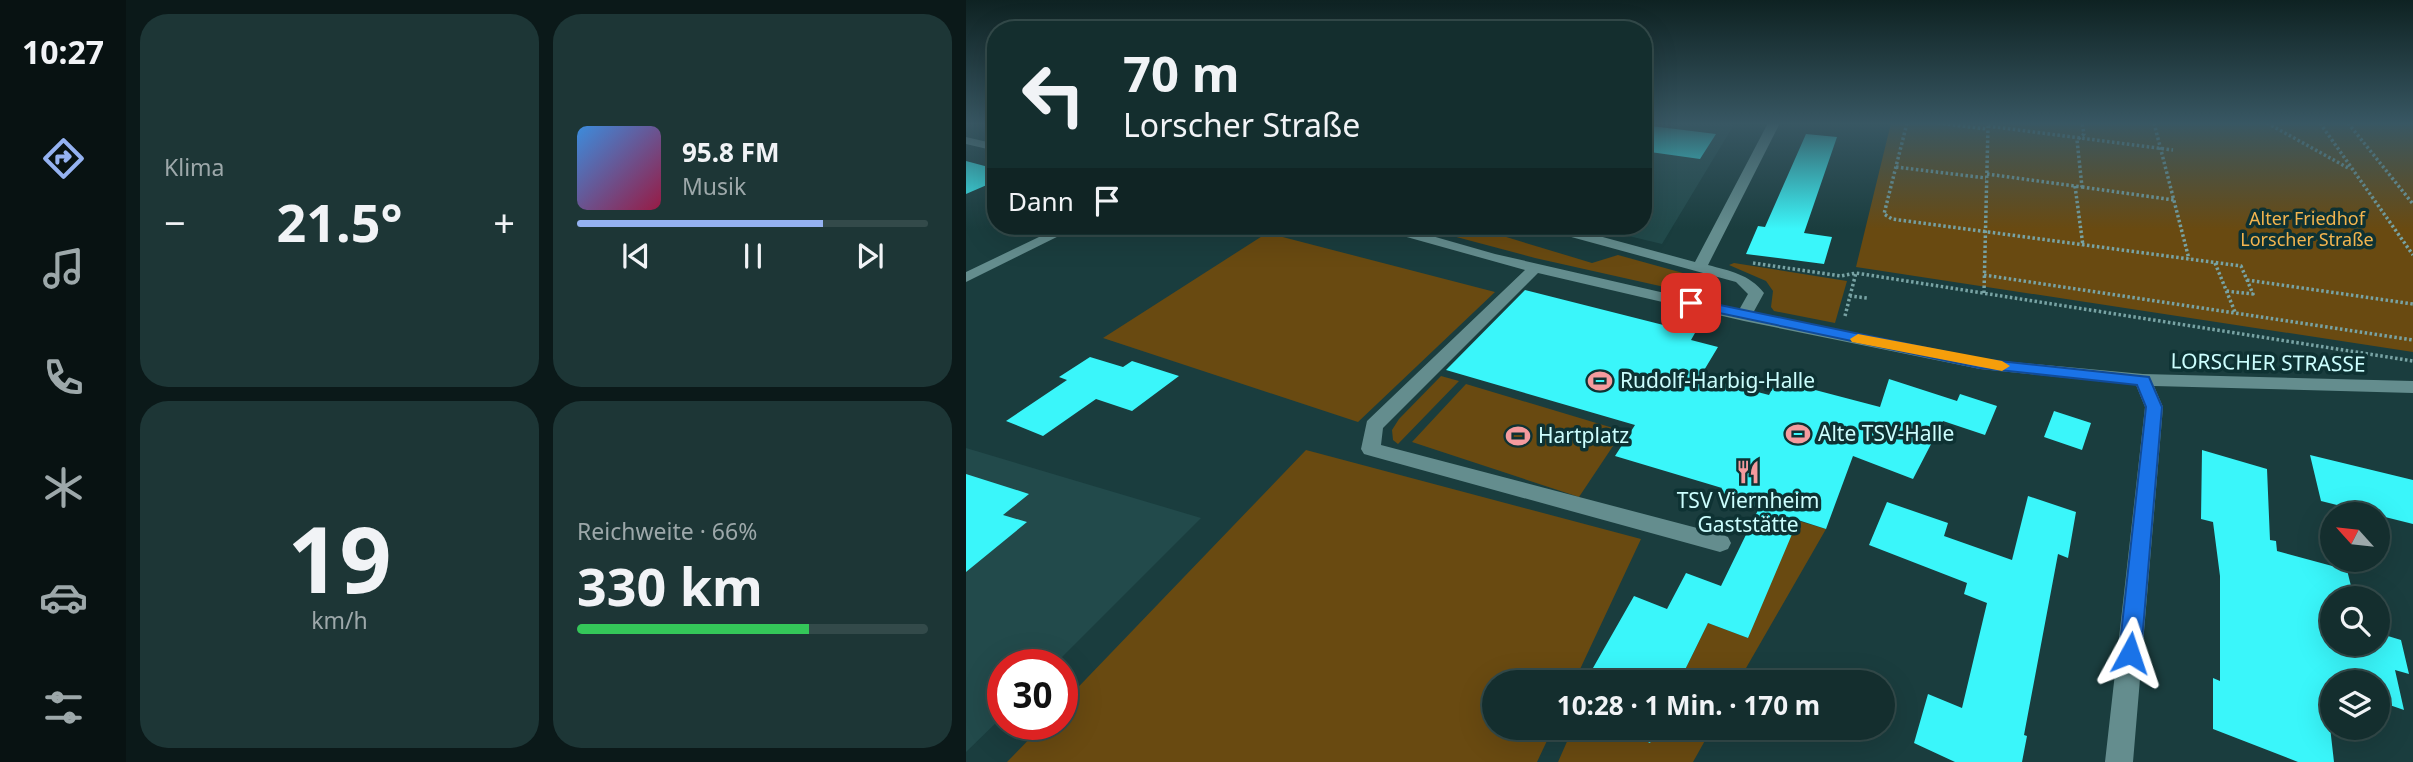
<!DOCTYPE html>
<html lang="de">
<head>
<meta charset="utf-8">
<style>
	:root { --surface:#142e2e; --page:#1d3636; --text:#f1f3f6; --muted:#9da8aa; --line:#334a4a; --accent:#95b2f1 }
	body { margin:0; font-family:"Noto Sans",sans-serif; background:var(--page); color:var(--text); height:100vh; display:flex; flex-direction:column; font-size:26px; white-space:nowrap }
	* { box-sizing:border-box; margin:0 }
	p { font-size:23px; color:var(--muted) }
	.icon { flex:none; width:38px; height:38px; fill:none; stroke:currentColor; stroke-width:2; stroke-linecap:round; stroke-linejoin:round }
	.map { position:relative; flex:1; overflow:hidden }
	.side { display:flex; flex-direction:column; gap:14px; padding:14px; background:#0b1919; width:840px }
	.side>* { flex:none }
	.top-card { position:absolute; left:21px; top:21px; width:665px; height:214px; border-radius:28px; box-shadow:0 7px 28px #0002,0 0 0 2px var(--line); background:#142e2e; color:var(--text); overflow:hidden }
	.needle { width:46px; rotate:297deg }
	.controls { position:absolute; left:1354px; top:502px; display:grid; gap:14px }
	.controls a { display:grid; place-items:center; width:70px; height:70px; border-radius:50%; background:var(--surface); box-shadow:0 7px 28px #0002,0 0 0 2px var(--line); font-size:35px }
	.speed { position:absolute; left:21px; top:649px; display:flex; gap:14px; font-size:35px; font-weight:700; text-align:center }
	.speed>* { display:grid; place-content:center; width:91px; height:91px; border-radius:50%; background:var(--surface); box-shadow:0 7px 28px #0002,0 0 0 2px var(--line); line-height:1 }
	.speed .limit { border:10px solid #d22; background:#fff; color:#111 }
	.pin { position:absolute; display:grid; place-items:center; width:60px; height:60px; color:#fff; margin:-30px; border-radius:14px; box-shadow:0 4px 10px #0006 }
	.me { position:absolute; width:77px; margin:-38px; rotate:5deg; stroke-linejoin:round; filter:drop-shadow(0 0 5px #0008) }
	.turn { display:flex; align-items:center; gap:24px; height:147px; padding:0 21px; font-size:32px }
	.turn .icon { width:91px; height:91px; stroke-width:2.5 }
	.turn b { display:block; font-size:49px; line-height:60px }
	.then { display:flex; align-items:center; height:66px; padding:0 21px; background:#0003; gap:14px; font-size:26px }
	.big { font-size:52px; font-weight:700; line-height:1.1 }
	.side .widget { flex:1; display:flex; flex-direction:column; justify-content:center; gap:10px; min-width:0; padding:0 24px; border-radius:28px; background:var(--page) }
	.side .dial { align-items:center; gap:0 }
	.dial b { font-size:91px; line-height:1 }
	.song { display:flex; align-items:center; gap:21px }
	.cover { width:84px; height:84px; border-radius:10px; background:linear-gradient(135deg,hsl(210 70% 55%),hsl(340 70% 35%)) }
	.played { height:7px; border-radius:4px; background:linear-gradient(90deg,var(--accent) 70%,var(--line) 70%) }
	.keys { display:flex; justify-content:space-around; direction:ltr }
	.heat { display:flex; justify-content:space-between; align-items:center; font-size:38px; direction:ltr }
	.charge { height:10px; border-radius:5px; background:linear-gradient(90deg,#34c759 66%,var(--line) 0) }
	.side .tiles { flex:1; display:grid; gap:14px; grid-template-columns:repeat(2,1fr) }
	.trip { position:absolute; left:516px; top:670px; width:413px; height:70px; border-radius:35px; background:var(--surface); box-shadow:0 7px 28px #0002,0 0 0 2px var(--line); font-weight:700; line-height:70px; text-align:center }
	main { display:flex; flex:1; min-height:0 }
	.tab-bar { display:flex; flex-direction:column; width:126px; justify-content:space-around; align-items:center; background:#081212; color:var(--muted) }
	.tab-bar .icon { width:49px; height:49px }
	.tab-bar .selected { color:var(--accent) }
	.tab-bar b { font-size:32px; color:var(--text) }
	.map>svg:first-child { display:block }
	.built { fill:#224a4b }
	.green { fill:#694a11 }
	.building { fill:#3af6fa }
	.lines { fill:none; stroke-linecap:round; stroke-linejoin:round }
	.path { stroke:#78a3a4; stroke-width:3.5; stroke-dasharray:2.5 2.5; stroke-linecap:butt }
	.minor { fill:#648d8e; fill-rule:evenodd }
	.route { fill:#1a73e8; stroke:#114b97; stroke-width:2 }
	.slow { fill:#f59e0b }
	.labels { text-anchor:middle; stroke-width:7; stroke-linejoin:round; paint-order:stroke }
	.far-park-label { font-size:18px; fill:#f3b54f; stroke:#0e3233 }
	.street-label { font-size:21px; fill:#ccfefe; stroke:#0e3233 }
	.poi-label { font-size:21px; fill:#ccfefe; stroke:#0e3233; text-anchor:start }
</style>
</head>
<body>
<main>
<nav class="tab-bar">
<b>10:27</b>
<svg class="icon selected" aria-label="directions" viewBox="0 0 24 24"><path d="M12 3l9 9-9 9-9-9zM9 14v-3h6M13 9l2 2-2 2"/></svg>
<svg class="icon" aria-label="music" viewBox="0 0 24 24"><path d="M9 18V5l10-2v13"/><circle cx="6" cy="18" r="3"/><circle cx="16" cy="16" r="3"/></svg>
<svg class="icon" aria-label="phone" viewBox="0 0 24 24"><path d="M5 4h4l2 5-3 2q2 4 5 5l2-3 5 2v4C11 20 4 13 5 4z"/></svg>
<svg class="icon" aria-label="climate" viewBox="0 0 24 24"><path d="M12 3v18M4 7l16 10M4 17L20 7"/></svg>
<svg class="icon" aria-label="car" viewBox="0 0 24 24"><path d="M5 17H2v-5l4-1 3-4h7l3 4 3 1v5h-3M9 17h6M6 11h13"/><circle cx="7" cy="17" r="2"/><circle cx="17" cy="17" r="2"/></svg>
<svg class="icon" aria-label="filters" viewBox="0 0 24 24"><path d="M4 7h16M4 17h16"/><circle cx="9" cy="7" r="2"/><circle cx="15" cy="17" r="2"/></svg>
</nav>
<section class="side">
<div class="tiles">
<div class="widget"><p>Klima</p>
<div class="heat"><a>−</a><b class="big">21.5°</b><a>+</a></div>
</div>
<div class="widget">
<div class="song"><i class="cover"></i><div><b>95.8 FM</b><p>Musik</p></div></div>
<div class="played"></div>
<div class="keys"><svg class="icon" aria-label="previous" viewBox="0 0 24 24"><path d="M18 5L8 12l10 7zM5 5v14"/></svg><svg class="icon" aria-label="pause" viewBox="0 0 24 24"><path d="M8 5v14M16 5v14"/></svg><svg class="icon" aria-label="next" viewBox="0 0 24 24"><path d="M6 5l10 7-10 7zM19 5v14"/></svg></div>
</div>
<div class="widget dial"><b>19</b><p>km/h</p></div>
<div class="widget"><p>Reichweite · 66%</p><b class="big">330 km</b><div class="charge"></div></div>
</div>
</section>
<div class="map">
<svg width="1447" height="762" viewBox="0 0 1447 762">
	<rect width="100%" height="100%" fill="#1a3d3e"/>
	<path class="built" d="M677 123H769L696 244 621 226H677Z
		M0 448 235 518 88 665H37V716L0 752Z"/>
	<path class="green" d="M925 123H1447V352L890 267Z
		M449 226H504L626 263 652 255 753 283 743 297 569 258Z
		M301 233 529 292 392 422 137 338Z
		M768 263 881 281 869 323 808 311 805 307 807 291 800 281 763 265Z
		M475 376 493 381 432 444 427 440 426 430 433 419Z
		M500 384 657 431 613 497 446 442Z
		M340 450 675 539 608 682H528V728H587L571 762H41L77 725 96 724V704Z
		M826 519 860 529 772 682H713L742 623 782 638Z
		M607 728H651L684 743 692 728H746L727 762H592Z"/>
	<path class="building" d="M677 125 750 134 734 159 677 151Z
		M840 134 871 137 838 233 866 237 858 264 780 254 792 226 799 227Z
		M0 161 30 169V181L0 194Z
		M559 290 729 333 725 340 752 347 734 377 803 395 811 380 914 407 923 379 991 401 994 394 1031 406 1019 435 977 421 947 479 887 456 860 529 832 520 782 638 742 623 713 682H619L668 596 701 609 720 573 755 586 793 508 752 495 756 488 649 456 669 425 480 370Z
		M124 357 157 367 166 361 213 376 166 411 130 399 77 436 40 421 101 380 93 377Z
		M1088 411 1125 423 1116 450 1078 437Z
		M1236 450 1301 469 1304 540 1310 541 1311 551 1381 570 1388 598H1367V644H1412V633L1435 640 1443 674 1429 670 1438 710 1412 701V682H1367V685L1359 683 1368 762H1332L1247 729V678L1254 681V576L1247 522 1235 519Z
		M1344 455 1447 480V524L1355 501Z
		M0 474 63 494 37 515 61 522 0 572Z
		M1062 496 1110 512 1102 558 1092 554 1058 735 1061 736 1056 762H989L948 743 962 694 996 708 1021 603 998 594 1001 583 903 545 921 502 982 523 978 536 1046 560Z
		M651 728H692L684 743Z"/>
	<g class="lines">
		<path class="path" d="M941 123 918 214 926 219 1275 266 1287 294 1260 291
			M972 123 1021 129
			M1188 123 1223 259
			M1301 123 1384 169
			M1354 123 1447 255
			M1382 123 1447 204
			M1022 126 1207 150
			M930 167 1020 178
			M1021 174 1116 187 1111 140 1118 134 1116 123
			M1109 186 1117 246
			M1116 187 1208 200
			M787 263 875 276 890 273 1447 361
			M1249 263 1269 312
			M1018 275 1447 340
			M1281 280 1447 304
			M1018 293 1022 126
			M884 296 890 273
			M879 316 884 296 901 298"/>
		<path class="minor" d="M802 123H814L742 265C764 271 783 274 798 293L787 313 1014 359 1177 374 1447 381V393L1188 386 1197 407 1167 762H1139L1179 407 1170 385 1014 369 778 321 572 273 417 428 415 445 754 534 762 537 765 543 762 549 754 552 405 456 398 454 395 449 401 421 559 270 412 229 410 226H431L529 254 773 310 782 294 770 282 576 229 574 226H596L729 262Z
			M0 137 30 144V151L0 144Z
			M96 226H113L0 282V272Z"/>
	</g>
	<linearGradient id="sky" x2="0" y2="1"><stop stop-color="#0e2222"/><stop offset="0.54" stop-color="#385763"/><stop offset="1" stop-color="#385763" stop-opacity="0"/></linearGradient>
	<rect width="1447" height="229" fill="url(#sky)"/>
	<path class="route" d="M725 299 1014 359 1183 377 1196 407 1175 653 1172 660 1164 663 1156 660 1153 653 1180 407 1171 385 1014 368 720 306 718 303Z"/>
	<path class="slow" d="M892 334 1036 361 1044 366 1036 371 886 342 884 339Z"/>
	<defs>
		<g id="stadium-bare" transform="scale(1.89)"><path d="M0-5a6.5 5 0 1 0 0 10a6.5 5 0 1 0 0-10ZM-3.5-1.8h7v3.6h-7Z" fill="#f59b9e" stroke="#0e3233" stroke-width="2.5" paint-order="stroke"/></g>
		<g id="restaurant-bare" transform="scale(1.89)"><path d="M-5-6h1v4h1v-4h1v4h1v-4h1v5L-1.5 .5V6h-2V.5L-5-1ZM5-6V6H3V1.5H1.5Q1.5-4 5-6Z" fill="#f59b9e" stroke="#0e3233" stroke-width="2.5" paint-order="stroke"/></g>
	</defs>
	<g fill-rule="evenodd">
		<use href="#stadium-bare" x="634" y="381"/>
		<use href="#stadium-bare" x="832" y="434"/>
		<use href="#stadium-bare" x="552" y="436"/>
		<use href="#restaurant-bare" x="782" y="472"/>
	</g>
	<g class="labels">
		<g class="far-park-label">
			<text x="1341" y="225">Alter Friedhof<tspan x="1341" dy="21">Lorscher Straße</tspan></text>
		</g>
		<g class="street-label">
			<text transform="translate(1302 363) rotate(1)" y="7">LORSCHER STRASSE</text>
		</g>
		<g class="poi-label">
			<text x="654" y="388">Rudolf-Harbig-Halle</text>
			<text x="852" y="441">Alte TSV-Halle</text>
			<text x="572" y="443">Hartplatz</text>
			<text x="782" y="508" text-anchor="middle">TSV Viernheim<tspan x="782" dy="24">Gaststätte</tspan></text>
		</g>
	</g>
</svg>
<div class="controls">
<a><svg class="needle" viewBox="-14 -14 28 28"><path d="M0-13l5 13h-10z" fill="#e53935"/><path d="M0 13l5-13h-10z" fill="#9da8aa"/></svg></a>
<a><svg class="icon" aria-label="search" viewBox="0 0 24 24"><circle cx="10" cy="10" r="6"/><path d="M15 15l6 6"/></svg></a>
<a><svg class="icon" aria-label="layers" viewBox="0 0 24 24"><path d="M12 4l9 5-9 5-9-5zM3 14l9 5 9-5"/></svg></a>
</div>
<div class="speed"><div class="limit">30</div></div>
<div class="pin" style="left:725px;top:303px;background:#d93025"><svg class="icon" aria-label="arrive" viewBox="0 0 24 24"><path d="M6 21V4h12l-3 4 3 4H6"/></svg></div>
<svg class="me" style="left:1164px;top:653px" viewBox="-20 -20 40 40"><path d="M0-17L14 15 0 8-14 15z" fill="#1a73e8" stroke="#fff" stroke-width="4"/></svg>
<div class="trip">10:28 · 1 Min. · 170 m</div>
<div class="top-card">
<div class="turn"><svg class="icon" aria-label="left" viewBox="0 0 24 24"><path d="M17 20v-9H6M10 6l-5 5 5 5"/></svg><div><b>70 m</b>Lorscher Straße</div></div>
<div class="then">Dann<svg class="icon" aria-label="arrive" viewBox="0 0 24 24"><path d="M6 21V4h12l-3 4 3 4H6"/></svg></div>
</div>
</div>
</main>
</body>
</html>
